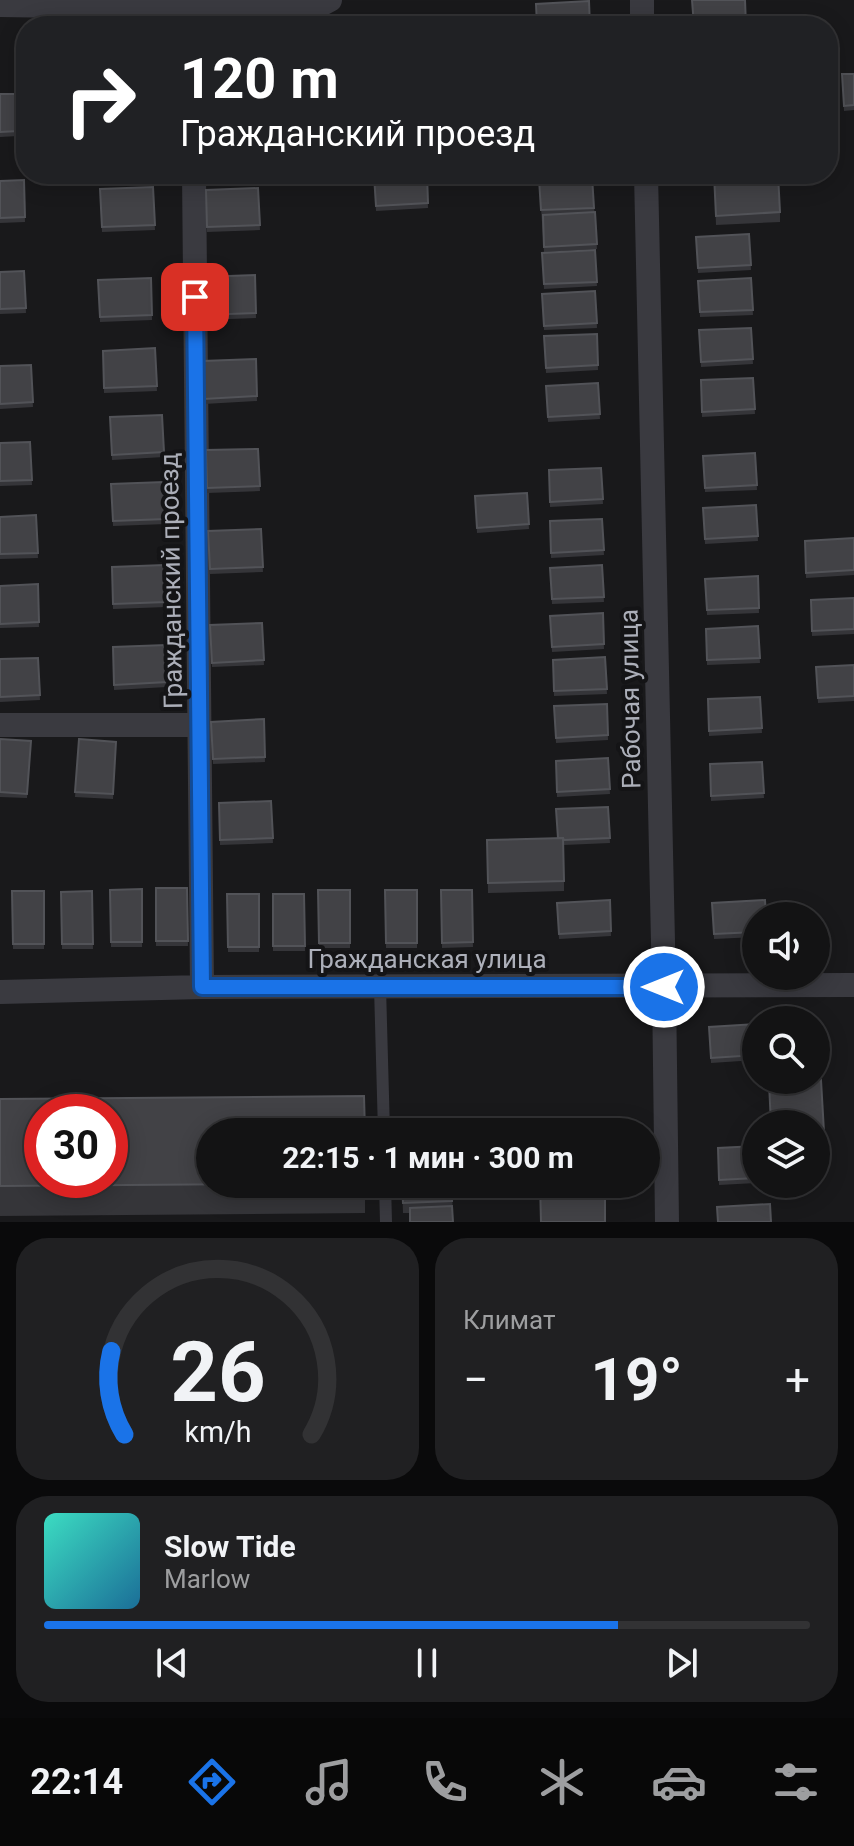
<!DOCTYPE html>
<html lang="ru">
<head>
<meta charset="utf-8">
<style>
	:root { --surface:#131314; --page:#202022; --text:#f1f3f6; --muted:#9d9ea0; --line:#323234; --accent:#1a73e8 }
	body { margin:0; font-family:Roboto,sans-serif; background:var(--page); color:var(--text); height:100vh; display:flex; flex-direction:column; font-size:30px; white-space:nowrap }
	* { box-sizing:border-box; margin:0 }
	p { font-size:26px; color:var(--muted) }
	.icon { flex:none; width:44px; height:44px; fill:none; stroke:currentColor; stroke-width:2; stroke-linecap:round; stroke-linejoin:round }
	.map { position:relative; height:1222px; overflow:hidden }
	.drawer { display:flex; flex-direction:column; gap:16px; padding:16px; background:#0a0a0b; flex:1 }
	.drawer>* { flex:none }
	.top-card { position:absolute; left:16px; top:16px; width:822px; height:168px; border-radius:32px; box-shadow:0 4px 20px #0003,0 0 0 2px var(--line); background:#202124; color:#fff; overflow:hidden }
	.tools { position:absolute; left:742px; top:902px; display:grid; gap:16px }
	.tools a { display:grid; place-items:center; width:88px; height:88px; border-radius:50%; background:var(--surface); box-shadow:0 4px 20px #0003,0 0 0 2px var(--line); font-size:40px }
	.speed { position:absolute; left:24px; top:1094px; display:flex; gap:16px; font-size:40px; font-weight:700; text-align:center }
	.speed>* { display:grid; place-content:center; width:104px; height:104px; border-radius:50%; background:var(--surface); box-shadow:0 4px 20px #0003,0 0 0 2px var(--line); line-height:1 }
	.speed .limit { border:12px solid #d22; background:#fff; color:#111 }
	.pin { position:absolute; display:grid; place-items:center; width:68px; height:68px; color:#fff; margin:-34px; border-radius:16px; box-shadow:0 4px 12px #0006 }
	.me { position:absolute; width:88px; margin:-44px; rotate:270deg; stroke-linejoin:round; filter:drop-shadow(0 0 6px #0008) }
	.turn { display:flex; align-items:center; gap:28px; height:168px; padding:0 32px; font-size:36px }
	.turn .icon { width:104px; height:104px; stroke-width:2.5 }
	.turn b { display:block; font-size:56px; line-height:68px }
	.big { font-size:60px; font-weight:700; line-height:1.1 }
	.drawer .card { flex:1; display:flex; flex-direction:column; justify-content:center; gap:12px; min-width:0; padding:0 28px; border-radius:32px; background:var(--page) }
	.drawer .dial { align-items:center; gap:0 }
	.dial svg { height:208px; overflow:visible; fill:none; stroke:var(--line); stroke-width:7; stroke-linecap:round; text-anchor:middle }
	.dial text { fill:var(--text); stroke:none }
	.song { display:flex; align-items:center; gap:24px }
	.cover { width:96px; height:96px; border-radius:12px; background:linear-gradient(135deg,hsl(170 70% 55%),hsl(200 70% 35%)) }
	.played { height:8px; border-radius:4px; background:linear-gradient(90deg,var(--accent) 75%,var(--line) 75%) }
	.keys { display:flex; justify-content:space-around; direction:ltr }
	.heat { display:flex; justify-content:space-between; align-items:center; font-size:44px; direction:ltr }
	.drawer .tiles { flex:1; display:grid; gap:16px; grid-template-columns:1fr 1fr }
	.card:last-child { grid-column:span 2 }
	.trip { position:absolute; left:196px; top:1118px; width:464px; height:80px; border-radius:40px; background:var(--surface); box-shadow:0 4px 20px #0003,0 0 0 2px var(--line); font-weight:700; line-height:80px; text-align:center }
	.dock { display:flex; height:128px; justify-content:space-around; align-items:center; background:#080808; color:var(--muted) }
	.dock .icon { width:56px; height:56px }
	.dock .on { color:var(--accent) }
	.dock b { font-size:36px; color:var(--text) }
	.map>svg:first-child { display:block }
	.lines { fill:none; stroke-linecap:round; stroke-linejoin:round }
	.lane { stroke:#3a3a40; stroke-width:12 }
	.street { stroke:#3a3a40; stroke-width:24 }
	.wall { fill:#353539 }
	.building { fill:#424246; stroke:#525358; stroke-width:2; fill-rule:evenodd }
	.route-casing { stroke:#114b97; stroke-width:20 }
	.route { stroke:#1a73e8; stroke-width:14 }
	.labels { text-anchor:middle; stroke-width:8; stroke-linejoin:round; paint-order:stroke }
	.street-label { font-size:26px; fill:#acafb9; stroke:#141416 }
</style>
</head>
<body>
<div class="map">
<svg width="854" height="1222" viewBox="0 0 854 1222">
	<rect width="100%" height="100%" fill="#19191b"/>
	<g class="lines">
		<path class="lane" d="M380 987 384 1132
			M385 1184 386 1222"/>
		<path class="street" d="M642 0V26
			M0 5 192 8
			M192 26V8H315L330 0
			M194 174 202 987
			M646 174 664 987 667 1222
			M0 725H200
			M0 992 202 987 854 985"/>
	</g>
	<path class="wall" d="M842 74H854V110L844 111Z
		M0 94H16L18 136 0 137Z
		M427 174 428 208 376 211 374 175Z
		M714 174 780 212V222L716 225Z
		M592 176 597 249 544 252 539 179Z
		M24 180 25 222 0 223V181Z
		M153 187 155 230 102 232 100 189Z
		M258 188 260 230 207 232 206 190Z
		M749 234 751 270 698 273 696 237Z
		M595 250 597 286 544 289 542 253Z
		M24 271 26 313 0 314V272Z
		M255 275 256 318 203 320 202 277Z
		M151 278 152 320 100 322 98 280Z
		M751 278 753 315 700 317 698 281Z
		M595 291 597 328 544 330 542 294Z
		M751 328 753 364 701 367 699 330Z
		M597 334 598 370 546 373 544 336Z
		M155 348 157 391 104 393 103 351Z
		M256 359 257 401 204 404 203 361Z
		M31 365 33 407 0 409V366Z
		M753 378 755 414 702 417 701 380Z
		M598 383 600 419 548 422 546 386Z
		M162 415 164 457 112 460 110 417Z
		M30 442 32 485 0 486V443Z
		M258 449 260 491 207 493 206 450Z
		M755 453 757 490 705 492 703 456Z
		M601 468 603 504 550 507 549 470Z
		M164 482 166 524 113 526 111 484Z
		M527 493 529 529 477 533 475 496Z
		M756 505 758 541 705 544 703 508Z
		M36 515 38 558 0 559V517Z
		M602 519 604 555 551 558 550 521Z
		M261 529 263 572 210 574 208 531Z
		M854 538V575L806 578 805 541Z
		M164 565 166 607 113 609 112 567Z
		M602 565 604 602 552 604 550 568Z
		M758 576 759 613 707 615 705 579Z
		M38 584 39 627 0 628V586Z
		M854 598V634L812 636 811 600Z
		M603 613 604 649 552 652 550 616Z
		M262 623 264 665 212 667 210 625Z
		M758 626 760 663 707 665 706 629Z
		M166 645 167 687 114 690 113 647Z
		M605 657 607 694 554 696 553 660Z
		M38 658 40 700 0 702V659Z
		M854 665V701L818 703 816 667Z
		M760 697 762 733 709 736 708 699Z
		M607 704 608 740 556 743 554 706Z
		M264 719 265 762 213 764 211 722Z
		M0 739 31 741 27 798 0 797Z
		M79 739 116 742 113 799 75 797Z
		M608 758 610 794 557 797 556 761Z
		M762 762 764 798 711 801 710 764Z
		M271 801 273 843 220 845 219 803Z
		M608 807 610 843 564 845V891L488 893 487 840 557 838Z
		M156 888H187L188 946H156Z
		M142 889V947H111L110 890Z
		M318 890H350V948H319Z
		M385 890H417V948H386Z
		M441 890H472L473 947 442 948Z
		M12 891H44V949H13Z
		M92 891 93 949H62L61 892Z
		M227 894H259V952H228Z
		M273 894H304L305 951H273Z
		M610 900 611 936 559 939 557 903Z
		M712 903 756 916V937L714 939Z
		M756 1024V1060L711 1063 709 1027Z
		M0 1099 210 1184H365V1213L0 1216Z
		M816 1124 824 1132V1142H816Z
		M756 1146V1183L719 1185 718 1148Z
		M402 1184H452L453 1222 410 1213H403Z"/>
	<path class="building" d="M692 0H745L746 26H694Z
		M589 1 590 26H537L536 4Z
		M143 24V26H91Z
		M842 74H854V105L844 106Z
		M0 94H16L18 131 0 132Z
		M427 174 428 203 376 206 374 175Z
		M714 174H778L780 212 716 216Z
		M592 176 594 208 541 210 539 179Z
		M24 180 25 217 0 218V181Z
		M153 187 155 225 102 227 100 189Z
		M258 188 260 225 207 227 206 190Z
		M595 212 597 244 544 247 543 215Z
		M749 234 751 265 698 268 696 237Z
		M595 250 597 282 544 284 542 253Z
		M24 271 26 308 0 309V272Z
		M255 275 256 313 203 315 202 277Z
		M151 278 152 315 100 317 98 280Z
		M751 278 753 310 700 312 698 281Z
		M595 291 597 323 544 326 542 294Z
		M751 328 753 359 701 362 699 330Z
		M597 334 598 365 546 368 544 336Z
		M155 348 157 386 104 388 103 351Z
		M256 359 257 396 204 399 203 361Z
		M31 365 33 402 0 404V366Z
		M753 378 755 409 702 412 701 380Z
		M598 383 600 414 548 417 546 386Z
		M162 415 164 452 112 455 110 417Z
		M30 442 32 480 0 481V443Z
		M258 449 260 486 207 488 206 450Z
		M755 453 757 485 705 488 703 456Z
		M601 468 603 499 550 502 549 470Z
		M164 482 166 519 113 521 111 484Z
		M527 493 529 524 477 528 475 496Z
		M756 505 758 536 705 539 703 508Z
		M36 515 38 553 0 554V517Z
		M602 519 604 550 551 553 550 521Z
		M261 529 263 567 210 569 208 531Z
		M854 538V570L806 573 805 541Z
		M164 565 166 602 113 604 112 567Z
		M602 565 604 597 552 599 550 568Z
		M758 576 759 608 707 610 705 579Z
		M38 584 39 622 0 624V586Z
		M854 598V629L812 631 811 600Z
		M603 613 604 644 552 647 550 616Z
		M262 623 264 660 212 663 210 625Z
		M758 626 760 658 707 660 706 629Z
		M166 645 167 682 114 685 113 647Z
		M605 657 607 689 554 691 553 660Z
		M38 658 40 695 0 697V659Z
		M854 665V696L818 698 816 667Z
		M760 697 762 728 709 731 708 699Z
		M607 704 608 735 556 738 554 706Z
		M264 719 265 757 213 759 211 722Z
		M0 739 31 741 27 794 0 792Z
		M79 739 116 742 113 794 75 792Z
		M608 758 610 789 557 792 556 761Z
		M762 762 764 793 711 796 710 764Z
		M271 801 273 838 220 840 219 803Z
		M608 807 610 838 564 840 563 838H558L556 809Z
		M563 838 564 881 488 883 487 840Z
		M156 888H187L188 941H156Z
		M142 889V942H111L110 890Z
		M318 890H350V943H319Z
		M385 890H417V943H386Z
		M441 890H472L473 942 442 943Z
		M12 891H44V944H13Z
		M92 891 93 944H62L61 892Z
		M227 894H259V947H228Z
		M273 894H304L305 946H273Z
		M610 900 611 931 559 934 557 903Z
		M765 900 766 916H756V932L714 934 712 903Z
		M756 1024V1055L711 1058 709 1027Z
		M821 1080 824 1132 816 1133V1124H771L769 1083Z
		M364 1096 365 1132H210V1184H268L0 1186V1099ZM42 1112H110V1180H42Z
		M604 1128V1132H539V1129Z
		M756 1146V1178L719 1180 718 1148Z
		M402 1184H452V1201L403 1203Z
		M540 1184H605V1222H541Z
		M770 1204 771 1222H718L717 1207Z
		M452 1206 453 1222H410V1208Z"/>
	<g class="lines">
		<g class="route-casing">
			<path id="route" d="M195 297 202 987H664"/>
		</g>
		<use href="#route" class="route"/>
	</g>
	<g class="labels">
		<g class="street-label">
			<text transform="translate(171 581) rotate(-91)" y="9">Гражданский проезд</text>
			<text transform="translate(630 699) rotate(-91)" y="9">Рабочая улица</text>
			<text x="427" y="968">Гражданская улица</text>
		</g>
	</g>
</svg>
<div class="tools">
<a><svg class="icon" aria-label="sound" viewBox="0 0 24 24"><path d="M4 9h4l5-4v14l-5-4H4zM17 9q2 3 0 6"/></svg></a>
<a><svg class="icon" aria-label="search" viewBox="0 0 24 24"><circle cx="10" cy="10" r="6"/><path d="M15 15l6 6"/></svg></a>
<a><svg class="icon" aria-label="layers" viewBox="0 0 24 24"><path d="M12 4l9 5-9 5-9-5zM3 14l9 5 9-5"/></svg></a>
</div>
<div class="speed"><div class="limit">30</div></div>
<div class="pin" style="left:195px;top:297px;background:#d93025"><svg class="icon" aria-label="arrive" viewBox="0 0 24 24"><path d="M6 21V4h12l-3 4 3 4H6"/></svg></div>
<svg class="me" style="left:664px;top:987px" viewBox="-20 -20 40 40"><circle r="17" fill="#1a73e8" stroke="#fff" stroke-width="3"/><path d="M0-11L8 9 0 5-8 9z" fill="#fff"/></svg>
<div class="trip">22:15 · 1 мин · 300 m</div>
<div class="top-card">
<div class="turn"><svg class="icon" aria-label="right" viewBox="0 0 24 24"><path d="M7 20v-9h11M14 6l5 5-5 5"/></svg><div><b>120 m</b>Гражданский проезд</div></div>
</div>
</div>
<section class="drawer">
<div class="tiles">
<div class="card dial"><svg viewBox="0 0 100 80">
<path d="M14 69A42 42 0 1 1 86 69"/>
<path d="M14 69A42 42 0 0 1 9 37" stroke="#1a73e8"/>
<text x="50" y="56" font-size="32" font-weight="700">26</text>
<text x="50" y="72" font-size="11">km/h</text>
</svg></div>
<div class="card"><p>Климат</p>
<div class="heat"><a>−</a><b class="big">19°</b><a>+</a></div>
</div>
<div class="card">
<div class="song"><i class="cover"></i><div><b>Slow Tide</b><p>Marlow</p></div></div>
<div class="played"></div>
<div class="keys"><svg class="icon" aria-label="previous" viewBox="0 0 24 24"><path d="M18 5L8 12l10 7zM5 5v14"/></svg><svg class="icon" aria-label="pause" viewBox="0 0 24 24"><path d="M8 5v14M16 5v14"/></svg><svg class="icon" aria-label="next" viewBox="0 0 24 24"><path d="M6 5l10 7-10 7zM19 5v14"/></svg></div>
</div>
</div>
</section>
<nav class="dock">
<b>22:14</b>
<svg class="icon on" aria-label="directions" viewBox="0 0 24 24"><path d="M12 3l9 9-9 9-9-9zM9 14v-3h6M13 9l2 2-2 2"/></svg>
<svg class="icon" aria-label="music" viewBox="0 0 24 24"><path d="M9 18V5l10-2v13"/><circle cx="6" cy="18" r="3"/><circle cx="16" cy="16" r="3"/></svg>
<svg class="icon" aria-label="phone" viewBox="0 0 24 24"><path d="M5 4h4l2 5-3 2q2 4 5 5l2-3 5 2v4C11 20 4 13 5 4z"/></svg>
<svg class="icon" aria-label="climate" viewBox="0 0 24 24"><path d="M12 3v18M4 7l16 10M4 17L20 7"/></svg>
<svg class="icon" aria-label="car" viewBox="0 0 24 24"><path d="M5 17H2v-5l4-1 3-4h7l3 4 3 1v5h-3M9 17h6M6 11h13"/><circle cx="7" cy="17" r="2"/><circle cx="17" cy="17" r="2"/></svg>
<svg class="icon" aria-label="filters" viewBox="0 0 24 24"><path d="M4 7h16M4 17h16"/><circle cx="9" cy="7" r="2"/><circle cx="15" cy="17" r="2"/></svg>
</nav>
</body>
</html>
